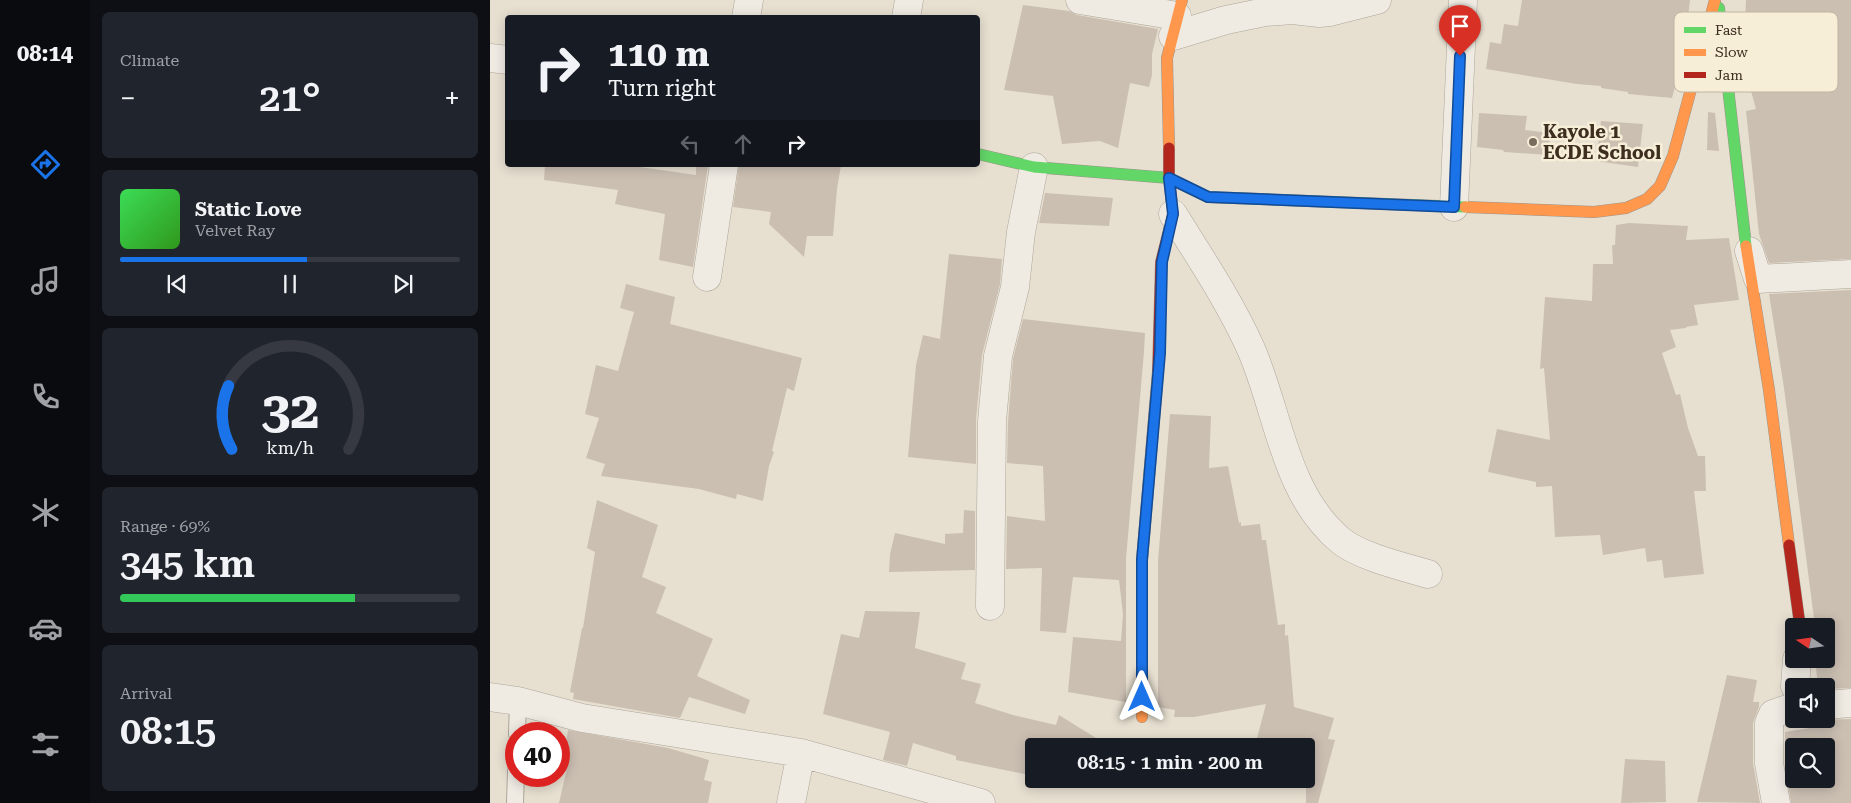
<!DOCTYPE html>
<html lang="en">
<head>
<meta charset="utf-8">
<style>
	:root { --surface:#171b24; --page:#20242c; --text:#f1f3f6; --muted:#9ea1a6; --line:#363941; --accent:#1a73e8 }
	body { margin:0; font-family:"Roboto Serif",serif; background:var(--page); color:var(--text); height:100vh; display:flex; flex-direction:column; font-size:19px; white-space:nowrap }
	* { box-sizing:border-box; margin:0 }
	p { font-size:16px; color:var(--muted) }
	.icon { flex:none; width:28px; height:28px; fill:none; stroke:currentColor; stroke-width:2; stroke-linecap:round; stroke-linejoin:round }
	.map { position:relative; flex:1; overflow:hidden }
	.panel { display:flex; flex-direction:column; gap:12px; padding:12px; background:#0d0f14; width:400px }
	.panel>* { flex:none }
	.top-card { position:absolute; left:15px; top:15px; width:475px; height:152px; border-radius:5px; box-shadow:0 2px 12px #0003; background:#171b24; color:var(--text); overflow:hidden }
	.needle { width:32px; rotate:283deg }
	.tools { position:absolute; left:1295px; top:618px; display:grid; gap:10px }
	.tools a { display:grid; place-items:center; width:50px; height:50px; border-radius:5px; background:var(--surface); box-shadow:0 2px 12px #0003; font-size:25px }
	.speed { position:absolute; left:15px; top:722px; display:flex; gap:10px; font-size:25px; font-weight:700; text-align:center }
	.speed>* { display:grid; place-content:center; width:65px; height:65px; border-radius:50%; background:var(--surface); box-shadow:0 2px 12px #0003; line-height:1 }
	.speed .limit { border:8px solid #d22; background:#fff; color:#111 }
	.pin { position:absolute; display:grid; place-items:center; width:42px; height:42px; color:#fff; margin:-51px -21px; border-radius:50% 50% 50% 0; rotate:-45deg; box-shadow:0 0 5px #0007 }
	.pin .icon { rotate:45deg }
	.me { position:absolute; width:55px; margin:-28px; rotate:0deg; stroke-linejoin:round; filter:drop-shadow(0 0 4px #0008) }
	.turn { display:flex; align-items:center; gap:18px; height:105px; padding:0 20px; font-size:22px }
	.turn .icon { width:65px; height:65px; stroke-width:2.5 }
	.turn b { display:block; font-size:35px; line-height:42px }
	.lanes { display:flex; align-items:center; height:48px; padding:0 20px; background:#0003; justify-content:center; gap:25px; direction:ltr }
	.lanes .off { opacity:.35 }
	.big { font-size:38px; font-weight:600; line-height:1.1 }
	.panel .tile { flex:1; display:flex; flex-direction:column; justify-content:center; gap:8px; min-width:0; padding:0 18px; border-radius:8px; background:var(--page) }
	.panel .dial { align-items:center; gap:0 }
	.dial svg { height:130px; overflow:visible; fill:none; stroke:var(--line); stroke-width:7; stroke-linecap:round; text-anchor:middle }
	.dial text { fill:var(--text); stroke:none }
	.song { display:flex; align-items:center; gap:15px }
	.cover { width:60px; height:60px; border-radius:8px; background:linear-gradient(135deg,hsl(130 70% 55%),hsl(110 70% 35%)) }
	.played { height:5px; border-radius:2px; background:linear-gradient(90deg,var(--accent) 55%,var(--line) 55%) }
	.keys { display:flex; justify-content:space-around; direction:ltr }
	.heat { display:flex; justify-content:space-between; align-items:center; font-size:28px; direction:ltr }
	.charge { height:8px; border-radius:4px; background:linear-gradient(90deg,#34c759 69%,var(--line) 0) }
	.trip { position:absolute; left:535px; top:738px; width:290px; height:50px; border-radius:5px; background:var(--surface); box-shadow:0 2px 12px #0003; font-weight:600; line-height:50px; text-align:center }
	main { display:flex; flex:1; min-height:0 }
	.menu { display:flex; flex-direction:column; width:90px; justify-content:space-around; align-items:center; background:#090b0e; color:var(--muted) }
	.menu .icon { width:35px; height:35px }
	.menu .selected { color:var(--accent) }
	.menu b { font-size:22px; color:var(--text) }
	.map>svg:first-child { display:block }
	.building { fill:#cbbfb2; fill-rule:evenodd }
	.lines { fill:none; stroke-linecap:round; stroke-linejoin:round }
	.lane-casing { stroke:#ada599; stroke-width:18 }
	.street-casing { stroke:#ada599; stroke-width:29 }
	.fast-casing { stroke:#9c958a; stroke-width:12 }
	.slow-casing { stroke:#9c958a; stroke-width:12 }
	.jam-casing { stroke:#9c958a; stroke-width:12 }
	.lane { stroke:#efebe3; stroke-width:16 }
	.street { stroke:#efebe3; stroke-width:28 }
	.fast { stroke:#63d668; stroke-width:11 }
	.slow { stroke:#ff974d; stroke-width:11 }
	.jam { stroke:#b3261e; stroke-width:11 }
	.route-casing { stroke:#114b97; stroke-width:12 }
	.route { stroke:#1a73e8; stroke-width:9 }
	.poi-dot { fill:#786c5e; stroke:#f7eed8; stroke-width:2 }
	.labels { text-anchor:middle; stroke-width:5; stroke-linejoin:round; paint-order:stroke }
	.poi-label { font-size:18px; font-weight:bold; fill:#3d2e20; stroke:#f7eed8; text-anchor:start }
	.key { fill:#f7eed8; stroke:#bfb4a1; stroke-width:1 }
	.key-label { font-size:14px; fill:#3d2e20 }
</style>
</head>
<body>
<main>
<nav class="menu">
<b>08:14</b>
<svg class="icon selected" aria-label="directions" viewBox="0 0 24 24"><path d="M12 3l9 9-9 9-9-9zM9 14v-3h6M13 9l2 2-2 2"/></svg>
<svg class="icon" aria-label="music" viewBox="0 0 24 24"><path d="M9 18V5l10-2v13"/><circle cx="6" cy="18" r="3"/><circle cx="16" cy="16" r="3"/></svg>
<svg class="icon" aria-label="phone" viewBox="0 0 24 24"><path d="M5 4h4l2 5-3 2q2 4 5 5l2-3 5 2v4C11 20 4 13 5 4z"/></svg>
<svg class="icon" aria-label="climate" viewBox="0 0 24 24"><path d="M12 3v18M4 7l16 10M4 17L20 7"/></svg>
<svg class="icon" aria-label="car" viewBox="0 0 24 24"><path d="M5 17H2v-5l4-1 3-4h7l3 4 3 1v5h-3M9 17h6M6 11h13"/><circle cx="7" cy="17" r="2"/><circle cx="17" cy="17" r="2"/></svg>
<svg class="icon" aria-label="filters" viewBox="0 0 24 24"><path d="M4 7h16M4 17h16"/><circle cx="9" cy="7" r="2"/><circle cx="15" cy="17" r="2"/></svg>
</nav>
<section class="panel">
<div class="tile"><p>Climate</p>
<div class="heat"><a>−</a><b class="big">21°</b><a>+</a></div>
</div>
<div class="tile">
<div class="song"><i class="cover"></i><div><b>Static Love</b><p>Velvet Ray</p></div></div>
<div class="played"></div>
<div class="keys"><svg class="icon" aria-label="previous" viewBox="0 0 24 24"><path d="M18 5L8 12l10 7zM5 5v14"/></svg><svg class="icon" aria-label="pause" viewBox="0 0 24 24"><path d="M8 5v14M16 5v14"/></svg><svg class="icon" aria-label="next" viewBox="0 0 24 24"><path d="M6 5l10 7-10 7zM19 5v14"/></svg></div>
</div>
<div class="tile dial"><svg viewBox="0 0 100 80">
<path d="M14 69A42 42 0 1 1 86 69"/>
<path d="M14 69A42 42 0 0 1 12 30" stroke="#1a73e8"/>
<text x="50" y="56" font-size="32" font-weight="700">32</text>
<text x="50" y="72" font-size="11">km/h</text>
</svg></div>
<div class="tile"><p>Range · 69%</p><b class="big">345 km</b><div class="charge"></div></div>
<div class="tile"><p>Arrival</p><b class="big">08:15</b></div>
</section>
<div class="map">
<svg width="1361" height="803" viewBox="0 0 1361 803">
	<rect width="100%" height="100%" fill="#e7e0d1"/>
	<path class="building" d="M1032 0H1200L1194 54 1182 98 1138 94V92L1111 88V86L1087 84 996 69 1000 42 1011 44 1014 24 1028 26Z
		M1256 0H1361V259L1279 263 1269 234 1256 111 1266 109 1250 51 1254 49 1253 25H1255Z
		M533 5 579 11 587 15 668 29 662 54V75L659 87 640 83 628 148 610 141 572 144 563 96 514 90Z
		M1218 112 1225 113 1229 151 1217 150Z
		M989 113 1037 116 1035 130 1060 133 1059 155 1014 152 1013 150 987 147Z
		M1111 121 1153 124 1148 167 1106 161Z
		M55 165H136L206 175V165H218L203 267 169 260 175 214 125 204 128 190 54 180Z
		M249 165H351L347 189 343 236H317L314 257 279 224 281 212 243 207Z
		M555 193 623 198 619 226 549 223Z
		M1139 223 1198 226 1196 240 1239 238 1249 300 1204 305 1208 325 1196 327V328L1180 330 1186 347 1172 353 1186 395 1190 394 1198 428 1208 456H1215L1216 491H1204L1214 574 1174 578 1172 560 1157 562 1155 548 1113 555 1110 535 1065 537 1062 486 1046 487V482L998 472 1007 429 1060 440 1054 368 1050 369 1055 297 1102 301 1103 264H1123L1122 245H1125L1126 225Z
		M459 254 512 259 510 284 492 355 486 420V464L418 457 426 365 433 335 450 339Z
		M136 284 185 297 180 324 312 358 304 391 297 388 282 451 284 452 279 466 273 501 247 494 246 499 209 489 111 476 115 464 96 458 109 418 95 414 106 365 128 371 144 312 130 308Z
		M1361 290V688L1336 689V686H1328L1325 659H1336V626H1325L1294 388 1279 294Z
		M533 319 655 333 654 352 636 559V702L578 692 583 637 631 641 633 614 629 580 583 577 576 633 550 631 552 568 516 569 517 516 555 521 553 466 517 463 518 422 523 359Z
		M680 414 721 416 719 468 738 466 749 523 751 522V526L770 524 772 540H776L788 625 795 624V636L798 635 804 707 844 718 838 739 845 740 828 803H816V746H765L776 704 704 717H684L685 710 668 707V561Z
		M107 500 168 525 152 577 176 587 166 613 223 639 207 676 260 700 255 714 199 697 190 718 83 699 84 693 80 692 92 628H93L105 552 97 548Z
		M474 510 485 511V570L399 572 400 554 405 533 455 544V534L473 533Z
		M375 611 430 612 425 648 476 663 471 679 491 684 485 703 523 715 566 725 569 715 606 738 602 746H544V776L466 760V756L423 743 417 766 393 760 400 732 333 714 351 634 369 638Z
		M1237 675 1267 680 1263 702H1269V707L1263 723V763L1270 803 1207 802Z
		M1361 719V803H1301L1295 762V732L1332 726 1331 720ZM1304 746H1336V779H1304Z
		M78 730 178 748 219 760 214 780 222 782 218 803H69L80 755 74 754Z
		M1135 759 1175 761 1176 802 1131 803Z
		M556 779H587L584 785Z"/>
	<g class="lines">
		<g class="lane-casing">
			<path id="lane" d="M27 734 28 701
				M25 803 26 771"/>
		</g>
		<g class="street-casing">
			<path id="street" d="M590 0 687 16
				M256 18 259 0
				M416 18 419 0
				M683 36 736 20 775 12 803 10 829 13 840 12 887 0
				M0 58 18 60
				M964 207 973 0
				M683 214C711 259 740 302 761 349 789 413 794 493 850 540 868 556 914 567 938 574
				M1259 251 1268 279 1361 274
				M217 277 234 165
				M500 606 502 421 508 356 525 287 531 232 544 167
				M1305 686 1307 659
				M0 697 28 701 92 718 311 753 491 803
				M1336 705 1361 703
				M301 803 311 753
				M1286 803 1279 763V723L1283 714 1303 707"/>
		</g>
		<g class="fast-casing">
			<path id="fast" d="M1229 8 1256 246
				M488 154 544 167 679 178 718 197 975 207"/>
		</g>
		<g class="slow-casing">
			<path id="slow" d="M679 148 677 58 692 0
				M975 207 1104 212 1136 208 1157 199 1170 186 1183 156 1225 0
				M1256 246 1279 390 1299 545
				M652 717V560L668 371"/>
		</g>
		<g class="jam-casing">
			<path id="jam" d="M668 371 671 262 683 214 679 178V148
				M1299 545 1310 626"/>
		</g>
		<use href="#lane" class="lane"/>
		<use href="#street" class="street"/>
		<use href="#fast" class="fast"/>
		<use href="#slow" class="slow"/>
		<use href="#jam" class="jam"/>
	</g>
	<g class="lines">
		<g class="route-casing">
			<path id="route" d="M652 697V560L670 353 672 262 683 214 679 178 718 197 964 207 970 56"/>
		</g>
		<use href="#route" class="route"/>
	</g>
	<circle class="poi-dot" cx="1043" cy="142" r="5"/>
	<g class="labels">
		<g class="poi-label">
			<text x="1053" y="138">Kayole 1<tspan x="1053" dy="21">ECDE School</tspan></text>
		</g>
	</g>
	<rect x="1184" y="12" width="164" height="80" rx="8" class="key"/>
	<rect x="1194" y="27" width="22" height="6" fill="#63d668"/>
	<rect x="1194" y="49" width="22" height="7" fill="#ff974d"/>
	<rect x="1194" y="72" width="22" height="6" fill="#b3261e"/>
	<g class="key-label">
		<text x="1225" y="35">Fast</text>
		<text x="1225" y="57">Slow</text>
		<text x="1225" y="80">Jam</text>
	</g>
</svg>
<div class="tools">
<a><svg class="needle" viewBox="-14 -14 28 28"><path d="M0-13l5 13h-10z" fill="#e53935"/><path d="M0 13l5-13h-10z" fill="#9ea1a6"/></svg></a>
<a><svg class="icon" aria-label="sound" viewBox="0 0 24 24"><path d="M4 9h4l5-4v14l-5-4H4zM17 9q2 3 0 6"/></svg></a>
<a><svg class="icon" aria-label="search" viewBox="0 0 24 24"><circle cx="10" cy="10" r="6"/><path d="M15 15l6 6"/></svg></a>
</div>
<div class="speed"><div class="limit">40</div></div>
<div class="pin" style="left:970px;top:56px;background:#d93025"><svg class="icon" aria-label="arrive" viewBox="0 0 24 24"><path d="M6 21V4h12l-3 4 3 4H6"/></svg></div>
<svg class="me" style="left:652px;top:697px" viewBox="-20 -20 40 40"><path d="M0-17L14 15 0 8-14 15z" fill="#1a73e8" stroke="#fff" stroke-width="4"/></svg>
<div class="trip">08:15 · 1 min · 200 m</div>
<div class="top-card">
<div class="turn"><svg class="icon" aria-label="right" viewBox="0 0 24 24"><path d="M7 20v-9h11M14 6l5 5-5 5"/></svg><div><b>110 m</b>Turn right</div></div>
<div class="lanes"><svg class="icon off" aria-label="left" viewBox="0 0 24 24"><path d="M17 20v-9H6M10 6l-5 5 5 5"/></svg><svg class="icon off" aria-label="ahead" viewBox="0 0 24 24"><path d="M12 20V5M6 11l6-6 6 6"/></svg><svg class="icon" aria-label="right" viewBox="0 0 24 24"><path d="M7 20v-9h11M14 6l5 5-5 5"/></svg></div>
</div>
</div>
</main>
</body>
</html>
